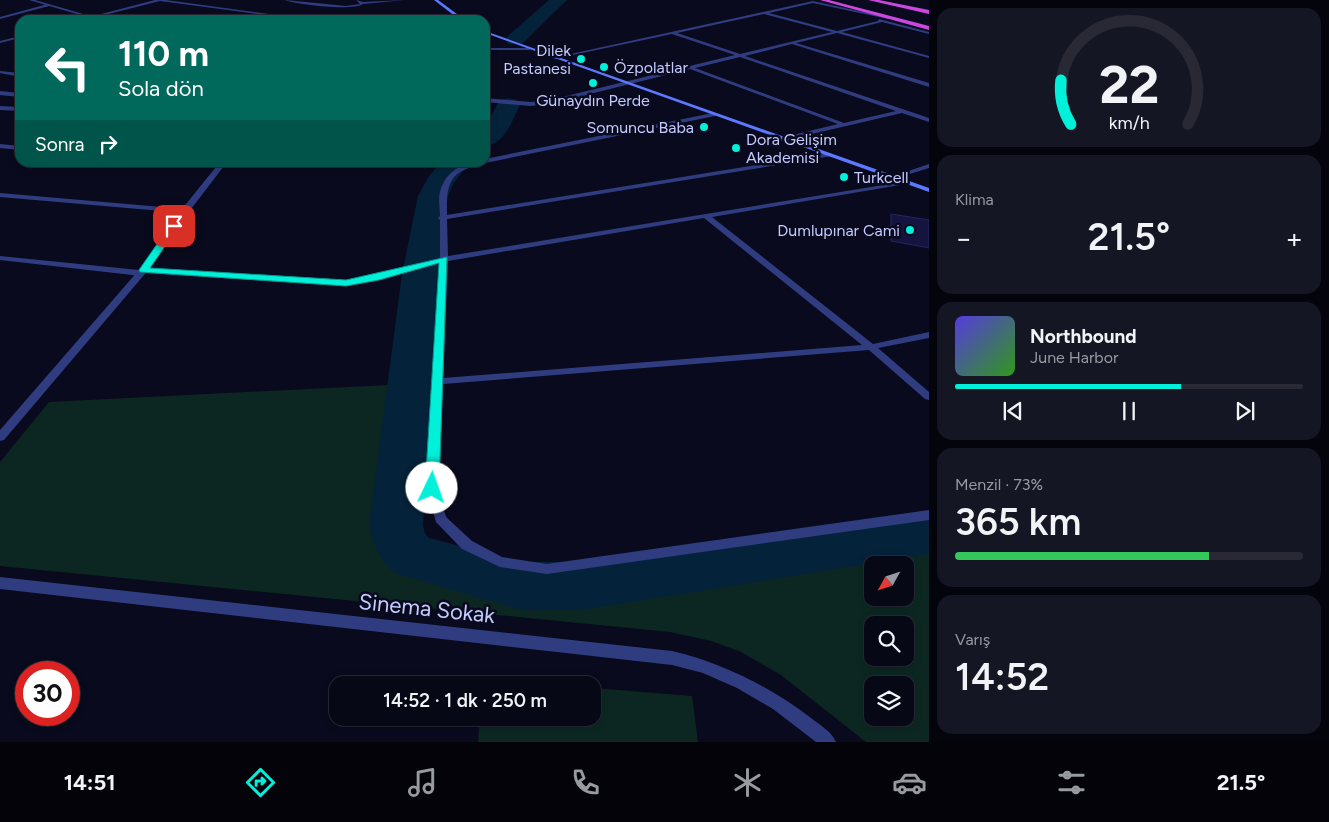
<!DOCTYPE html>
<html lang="tr">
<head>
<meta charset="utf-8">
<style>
	:root { --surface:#070816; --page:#151623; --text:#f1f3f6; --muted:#989aa1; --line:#282935; --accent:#00f0da }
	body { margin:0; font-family:Figtree,sans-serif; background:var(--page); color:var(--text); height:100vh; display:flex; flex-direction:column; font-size:19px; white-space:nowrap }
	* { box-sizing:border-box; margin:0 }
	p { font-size:16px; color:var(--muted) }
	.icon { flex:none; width:28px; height:28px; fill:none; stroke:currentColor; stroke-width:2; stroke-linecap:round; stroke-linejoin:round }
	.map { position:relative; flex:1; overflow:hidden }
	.panel { display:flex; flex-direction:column; gap:8px; padding:8px; background:#04040c; width:400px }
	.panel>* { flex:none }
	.banner { position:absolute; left:15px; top:15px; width:475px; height:152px; border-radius:15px; box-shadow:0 2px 8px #0003,0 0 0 1px var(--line); background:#00695c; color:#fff; overflow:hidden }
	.needle { width:32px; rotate:230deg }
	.tools { position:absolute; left:864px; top:556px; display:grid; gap:10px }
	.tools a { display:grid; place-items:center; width:50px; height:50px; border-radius:10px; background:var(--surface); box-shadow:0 2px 8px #0003,0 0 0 1px var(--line); font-size:25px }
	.speed { position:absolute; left:15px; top:661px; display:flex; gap:10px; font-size:25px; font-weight:700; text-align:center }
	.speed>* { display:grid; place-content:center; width:65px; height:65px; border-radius:50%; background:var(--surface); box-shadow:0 2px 8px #0003,0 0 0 1px var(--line); line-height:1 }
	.speed .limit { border:8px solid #d22; background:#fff; color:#111 }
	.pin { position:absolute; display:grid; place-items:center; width:42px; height:42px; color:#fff; margin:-21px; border-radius:10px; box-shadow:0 2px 8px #0006 }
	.me { position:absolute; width:55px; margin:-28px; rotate:3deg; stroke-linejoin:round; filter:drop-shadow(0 0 4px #0008) }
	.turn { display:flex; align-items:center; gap:18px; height:105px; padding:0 20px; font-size:22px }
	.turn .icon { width:65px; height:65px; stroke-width:2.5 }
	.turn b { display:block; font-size:35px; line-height:42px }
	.then { display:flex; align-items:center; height:48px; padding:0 20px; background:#0003; gap:10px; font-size:19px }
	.big { font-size:38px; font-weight:600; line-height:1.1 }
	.panel .tile { flex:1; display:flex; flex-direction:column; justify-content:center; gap:8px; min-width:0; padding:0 18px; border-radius:15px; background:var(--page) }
	.panel .dial { align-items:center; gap:0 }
	.dial svg { height:130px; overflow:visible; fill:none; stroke:var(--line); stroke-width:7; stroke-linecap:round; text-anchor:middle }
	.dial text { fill:var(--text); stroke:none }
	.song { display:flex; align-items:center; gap:15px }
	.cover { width:60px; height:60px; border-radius:8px; background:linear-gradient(135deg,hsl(250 70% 55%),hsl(110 70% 35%)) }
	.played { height:5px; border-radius:2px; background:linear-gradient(90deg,var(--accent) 65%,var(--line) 65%) }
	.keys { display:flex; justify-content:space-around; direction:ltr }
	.heat { display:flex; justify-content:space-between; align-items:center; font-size:28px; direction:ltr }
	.charge { height:8px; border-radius:4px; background:linear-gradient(90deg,#34c759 73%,var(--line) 0) }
	.trip { position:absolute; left:329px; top:676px; width:272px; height:50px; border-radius:15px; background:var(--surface); box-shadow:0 2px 8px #0003,0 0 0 1px var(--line); font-weight:600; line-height:50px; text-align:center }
	.tabs { display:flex; height:80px; justify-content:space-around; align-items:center; background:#030309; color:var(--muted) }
	.tabs .icon { width:35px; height:35px }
	.tabs .active { color:var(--accent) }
	.tabs b { font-size:22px; color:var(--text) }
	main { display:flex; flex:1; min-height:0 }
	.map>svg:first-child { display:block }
	.green { fill:#0c2721; fill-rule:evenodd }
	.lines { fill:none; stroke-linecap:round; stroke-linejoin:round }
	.river { fill:#04233b; fill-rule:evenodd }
	.building { fill:#14143f; stroke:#24246d }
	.minor { fill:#303c80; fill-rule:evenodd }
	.tertiary { fill:#303c80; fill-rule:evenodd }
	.secondary { fill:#5c78ff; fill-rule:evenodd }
	.trunk { fill:#cc46e0; fill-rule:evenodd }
	.route { fill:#00f0da; stroke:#009c8e }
	.poi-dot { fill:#00f0da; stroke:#090a1d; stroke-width:2 }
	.labels { text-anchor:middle; stroke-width:5; stroke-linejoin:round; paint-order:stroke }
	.far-poi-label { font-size:16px; fill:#c5caff; stroke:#090a1d; text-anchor:end }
	.near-street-label { font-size:22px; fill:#c5caff; stroke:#090a1d }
</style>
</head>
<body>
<main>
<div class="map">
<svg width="929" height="742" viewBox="0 0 929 742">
	<rect width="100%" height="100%" fill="#090a1d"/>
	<path class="green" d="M408 384 396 525C398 540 402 548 415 557L521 586H582L929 533V742H866L781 675 739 651 711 641 670 632 0 566V462L49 402ZM872 565H905V598H872ZM872 625H905V658H872ZM872 685H905V718H872Z
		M483 678 559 685H482Z
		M593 688 692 696 698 742H478L480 718H592Z"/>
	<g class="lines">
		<path class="river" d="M549 0H567L522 44H508L506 40 508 36Z
			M508 98 516 100 520 105C511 123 506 142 485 147V126L500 100Z
			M441 162H470L453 184 448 196 438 274 423 525 425 534 429 538 521 562H582L929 512V554L582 610H521L394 573C381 561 372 543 369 525L402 274 418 196 429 176Z"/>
	</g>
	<path class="building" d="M891 214 929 220V248L891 241Z"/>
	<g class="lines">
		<path class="minor" d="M155 0H166L314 20H302L160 1 85 20H78Z
			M285 0 346 6 360 4 356 0 363 2 405 0 363 4C354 11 297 5 285 0Z
			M813 1 890 18 888 19 813 3 769 13 837 31 878 21 879 19 929 32V34L882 22 842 32 929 56V58L837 33 796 43 929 83V87L792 44 745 56 929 118V122L902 113 782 141 780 140V138L838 124 690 69 558 102 531 106 485 102V98L531 102 558 98 735 55 672 34 554 59 552 58ZM764 14 832 32 740 54 677 33ZM740 57 896 111 844 123 695 68Z
			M48 4 49 6 0 19V17Z
			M20 36V38L0 43V41Z
			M0 71 20 73V77L0 73Z
			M0 91 20 93V97L0 95Z
			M0 106 20 107V111L0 110Z
			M713 113 716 115 715 116 485 163 483 162H485V159Z
			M0 144 20 146V150L0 148Z
			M830 153 832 154V156L447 219 448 256 908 181 909 182 906 184 712 217 873 344 929 332V338L878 348 929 392V400L925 399 869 350 443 384 438 488 446 517 472 541 502 557 547 564 929 510V520L547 574 500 567 462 549 436 522 426 488 440 263 379 280 346 286 145 273 141 276 0 260V256L139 270 143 268 346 280 378 275 440 258V220L438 218 440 216C440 209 438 199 440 192 445 173 461 162 480 162 474 166 468 168 462 171 445 180 447 199 447 215ZM704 218 862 345 443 378 448 261Z
			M185 162H215L224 165 221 167Z
			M929 164V168L894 179 891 177Z
			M0 193 185 209 189 211 185 213 0 197Z
			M0 577 672 651C723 663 770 687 811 718 820 725 832 732 836 742H816L773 709 737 688 703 673 672 665 0 589Z"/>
		<path class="tertiary" d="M29 0H35L104 20H97Z
			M485 48H529L531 49 529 50H485Z
			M220 162H227L188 213 144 275 4 440 0 441V430L138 271 182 209Z"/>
		<path class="secondary" d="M434 0H438L465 20H460Z
			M485 31 929 188V192L485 33Z"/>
		<path class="trunk" d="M820 0H829L929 26V30Z
			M868 0H879L929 10V14Z"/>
	</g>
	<path class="route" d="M171 224 179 226 150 268 346 280 447 257 439 488 437 491 432 493 425 488 439 263 379 280 346 286 140 272 139 270Z"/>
	<g class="poi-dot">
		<circle cx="581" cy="59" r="5"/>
		<circle cx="604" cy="67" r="5"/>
		<circle cx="593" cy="83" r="5"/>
		<circle cx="704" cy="127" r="5"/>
		<circle cx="736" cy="148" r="5"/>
		<circle cx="844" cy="177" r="5"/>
		<circle cx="910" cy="230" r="5"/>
	</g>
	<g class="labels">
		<g class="far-poi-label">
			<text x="571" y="56">Dilek<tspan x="571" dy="18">Pastanesi</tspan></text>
			<text x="614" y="73" text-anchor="start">Özpolatlar</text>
			<text x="593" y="106" text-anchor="middle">Günaydın Perde</text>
			<text x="694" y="133">Somuncu Baba</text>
			<text x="746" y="145" text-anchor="start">Dora Gelişim<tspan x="746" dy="18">Akademisi</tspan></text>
			<text x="854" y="183" text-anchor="start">Turkcell</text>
			<text x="900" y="236">Dumlupınar Cami</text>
		</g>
		<g class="near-street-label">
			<text transform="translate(427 608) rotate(6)" y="8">Sinema Sokak</text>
		</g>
	</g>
</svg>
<div class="tools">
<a><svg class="needle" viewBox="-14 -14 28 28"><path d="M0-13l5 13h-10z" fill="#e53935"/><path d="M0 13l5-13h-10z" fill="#989aa1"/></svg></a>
<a><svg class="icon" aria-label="search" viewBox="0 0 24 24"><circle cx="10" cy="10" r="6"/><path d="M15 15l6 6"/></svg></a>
<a><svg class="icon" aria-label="layers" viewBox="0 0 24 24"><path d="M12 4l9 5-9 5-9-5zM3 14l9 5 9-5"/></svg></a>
</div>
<div class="speed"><div class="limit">30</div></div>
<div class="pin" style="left:174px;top:226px;background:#d93025"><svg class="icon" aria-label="arrive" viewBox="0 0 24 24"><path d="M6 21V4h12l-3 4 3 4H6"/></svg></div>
<svg class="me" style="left:432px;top:488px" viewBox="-20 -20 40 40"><circle r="19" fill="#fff"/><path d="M0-13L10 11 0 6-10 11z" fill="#00f0da"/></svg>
<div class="trip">14:52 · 1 dk · 250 m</div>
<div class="banner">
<div class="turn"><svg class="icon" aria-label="left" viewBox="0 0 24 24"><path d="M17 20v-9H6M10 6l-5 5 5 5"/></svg><div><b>110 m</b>Sola dön</div></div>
<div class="then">Sonra<svg class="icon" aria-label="right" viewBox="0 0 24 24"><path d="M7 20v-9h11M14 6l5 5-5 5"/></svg></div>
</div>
</div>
<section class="panel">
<div class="tile dial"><svg viewBox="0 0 100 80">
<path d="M14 69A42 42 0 1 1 86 69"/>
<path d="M14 69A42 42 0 0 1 8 42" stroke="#00f0da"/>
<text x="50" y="56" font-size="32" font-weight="700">22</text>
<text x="50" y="72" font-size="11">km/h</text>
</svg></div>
<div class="tile"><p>Klima</p>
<div class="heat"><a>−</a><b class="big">21.5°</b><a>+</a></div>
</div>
<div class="tile">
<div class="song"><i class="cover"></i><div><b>Northbound</b><p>June Harbor</p></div></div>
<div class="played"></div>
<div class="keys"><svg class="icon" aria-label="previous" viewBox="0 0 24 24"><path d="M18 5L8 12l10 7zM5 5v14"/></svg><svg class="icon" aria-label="pause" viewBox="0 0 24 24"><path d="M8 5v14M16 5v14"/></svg><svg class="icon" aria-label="next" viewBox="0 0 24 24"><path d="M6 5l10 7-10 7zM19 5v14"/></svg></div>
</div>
<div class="tile"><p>Menzil · 73%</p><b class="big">365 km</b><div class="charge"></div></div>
<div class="tile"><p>Varış</p><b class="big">14:52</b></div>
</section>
</main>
<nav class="tabs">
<b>14:51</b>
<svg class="icon active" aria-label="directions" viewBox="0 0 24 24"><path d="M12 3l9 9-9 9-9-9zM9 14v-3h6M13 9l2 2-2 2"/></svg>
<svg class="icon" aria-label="music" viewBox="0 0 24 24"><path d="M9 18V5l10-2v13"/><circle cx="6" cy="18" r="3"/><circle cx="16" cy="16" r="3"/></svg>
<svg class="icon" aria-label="phone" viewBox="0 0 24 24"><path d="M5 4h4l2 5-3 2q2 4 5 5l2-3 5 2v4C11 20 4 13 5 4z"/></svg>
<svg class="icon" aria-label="climate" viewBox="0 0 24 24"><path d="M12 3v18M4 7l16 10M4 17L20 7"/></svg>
<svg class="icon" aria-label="car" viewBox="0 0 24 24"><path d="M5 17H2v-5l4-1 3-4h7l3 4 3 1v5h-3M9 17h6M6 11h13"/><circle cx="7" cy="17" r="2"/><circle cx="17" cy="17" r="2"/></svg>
<svg class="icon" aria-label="filters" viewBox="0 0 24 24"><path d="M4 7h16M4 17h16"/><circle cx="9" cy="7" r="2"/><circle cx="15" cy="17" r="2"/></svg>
<b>21.5°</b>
</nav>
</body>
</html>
